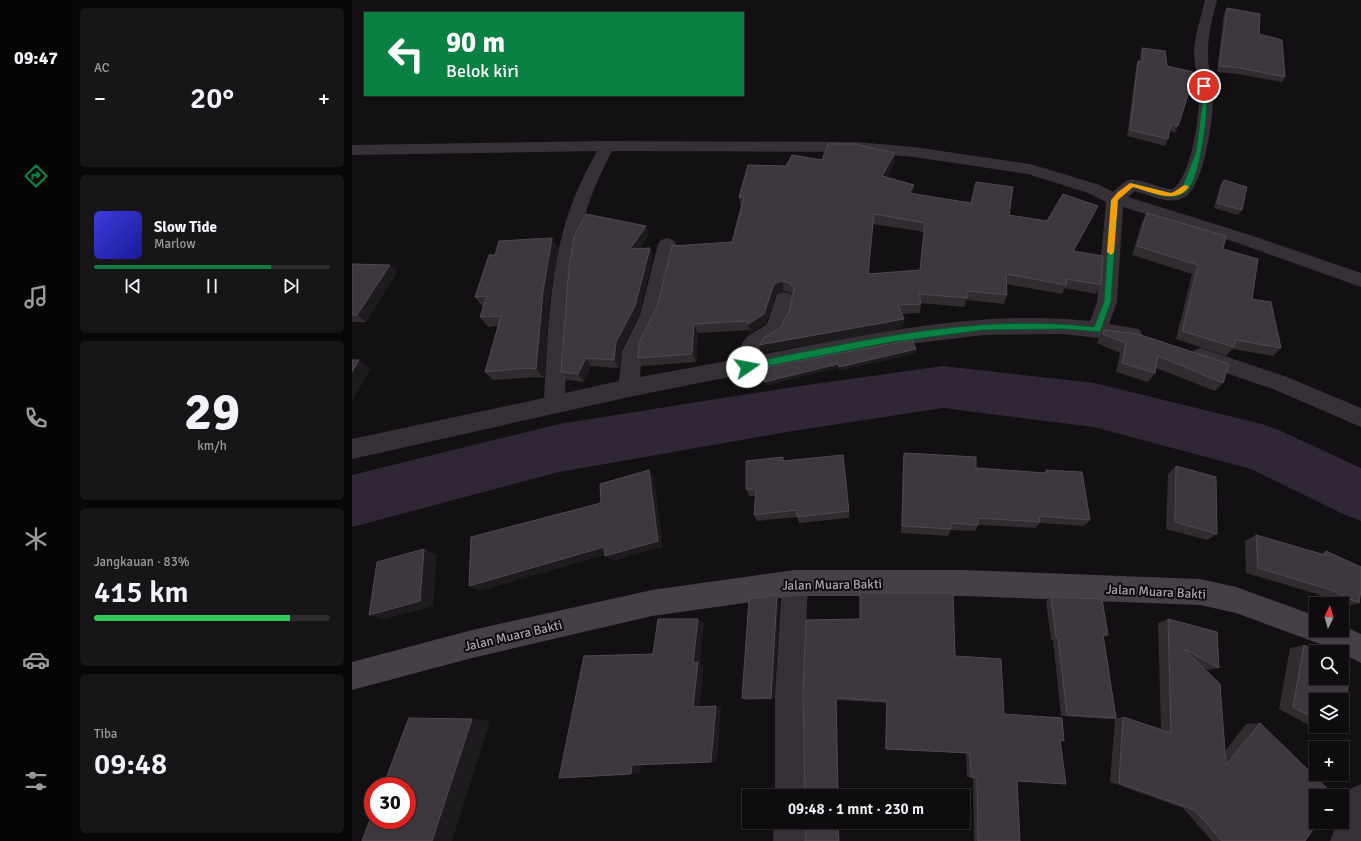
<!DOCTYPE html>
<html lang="id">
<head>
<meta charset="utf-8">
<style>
	:root { --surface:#0e0c0e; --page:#171517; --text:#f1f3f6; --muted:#9b9b9e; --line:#2e2c2e; --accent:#0b8043 }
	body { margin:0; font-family:Signika,sans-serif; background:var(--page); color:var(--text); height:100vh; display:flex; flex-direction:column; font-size:15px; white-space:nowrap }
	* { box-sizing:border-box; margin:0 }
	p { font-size:13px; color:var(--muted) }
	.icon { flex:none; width:22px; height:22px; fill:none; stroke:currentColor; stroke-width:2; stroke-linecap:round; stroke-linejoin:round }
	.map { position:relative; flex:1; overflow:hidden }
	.details { display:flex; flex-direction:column; gap:8px; padding:8px; background:#080708; width:280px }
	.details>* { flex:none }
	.banner { position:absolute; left:12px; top:12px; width:380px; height:84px; border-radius:0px; box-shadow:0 1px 3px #0004,0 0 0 1px var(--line); background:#0b8043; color:#fff; overflow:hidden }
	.needle { width:26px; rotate:5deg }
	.buttons { position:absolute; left:957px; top:597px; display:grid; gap:8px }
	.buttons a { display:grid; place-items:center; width:40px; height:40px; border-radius:0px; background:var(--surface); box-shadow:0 1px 3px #0004,0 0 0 1px var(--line); font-size:20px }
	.speed { position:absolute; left:12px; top:777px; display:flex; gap:8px; font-size:20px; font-weight:700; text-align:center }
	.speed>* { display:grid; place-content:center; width:52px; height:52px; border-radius:50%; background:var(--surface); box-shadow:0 1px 3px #0004,0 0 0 1px var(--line); line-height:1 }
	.speed .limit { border:6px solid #d22; background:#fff; color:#111 }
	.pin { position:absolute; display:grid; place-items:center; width:34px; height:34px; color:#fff; margin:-17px; border:2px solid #fff; border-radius:50%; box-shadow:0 1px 4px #0007 }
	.me { position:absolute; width:44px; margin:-22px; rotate:78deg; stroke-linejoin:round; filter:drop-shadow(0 0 3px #0008) }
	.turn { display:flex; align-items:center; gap:14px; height:84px; padding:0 16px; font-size:18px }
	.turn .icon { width:52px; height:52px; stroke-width:2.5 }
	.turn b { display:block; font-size:28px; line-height:34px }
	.big { font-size:30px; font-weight:600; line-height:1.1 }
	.details .widget { flex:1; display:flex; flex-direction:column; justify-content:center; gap:6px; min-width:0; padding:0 14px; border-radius:6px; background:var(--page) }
	.details .dial { align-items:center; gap:0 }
	.dial b { font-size:52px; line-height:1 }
	.song { display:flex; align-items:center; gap:12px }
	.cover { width:48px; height:48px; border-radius:6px; background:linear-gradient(135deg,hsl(240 70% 55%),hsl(240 70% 35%)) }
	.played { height:4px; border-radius:2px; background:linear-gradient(90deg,var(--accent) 75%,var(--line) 75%) }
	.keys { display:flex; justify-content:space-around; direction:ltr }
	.heat { display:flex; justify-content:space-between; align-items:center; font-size:22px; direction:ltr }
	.charge { height:6px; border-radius:3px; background:linear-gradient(90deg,#34c759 83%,var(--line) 0) }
	.trip { position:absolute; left:390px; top:789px; width:228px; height:40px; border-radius:0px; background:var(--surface); box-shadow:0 1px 3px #0004,0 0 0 1px var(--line); font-weight:600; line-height:40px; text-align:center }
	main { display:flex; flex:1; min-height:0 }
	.tabs { display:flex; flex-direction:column; width:72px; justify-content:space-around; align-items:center; background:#060506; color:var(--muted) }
	.tabs .icon { width:28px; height:28px }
	.tabs .selected { color:var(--accent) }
	.tabs b { font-size:18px; color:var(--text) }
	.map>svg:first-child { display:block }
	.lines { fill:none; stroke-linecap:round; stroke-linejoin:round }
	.river { fill:#302636; fill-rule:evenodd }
	.street { fill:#373137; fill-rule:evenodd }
	.secondary { fill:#473f47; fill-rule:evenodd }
	.wall { fill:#302c30; fill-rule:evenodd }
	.shaded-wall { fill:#1e1b1e }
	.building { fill:#3e383e; stroke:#504951; fill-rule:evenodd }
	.route { fill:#0b8043; stroke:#07532c }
	.slow { fill:#f59e0b }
	.labels { text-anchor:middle; stroke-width:4; stroke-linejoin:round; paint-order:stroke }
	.near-street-label { font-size:13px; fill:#b1a1b4; stroke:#0d0b0d }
</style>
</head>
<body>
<main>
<nav class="tabs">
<b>09:47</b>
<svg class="icon selected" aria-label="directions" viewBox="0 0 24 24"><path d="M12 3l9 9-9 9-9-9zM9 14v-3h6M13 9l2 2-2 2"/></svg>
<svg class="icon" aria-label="music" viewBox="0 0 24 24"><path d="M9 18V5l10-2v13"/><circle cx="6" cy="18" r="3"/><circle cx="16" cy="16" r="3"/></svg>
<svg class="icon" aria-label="phone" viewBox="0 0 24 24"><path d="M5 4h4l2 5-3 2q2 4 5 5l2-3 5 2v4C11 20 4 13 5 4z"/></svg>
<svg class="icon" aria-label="climate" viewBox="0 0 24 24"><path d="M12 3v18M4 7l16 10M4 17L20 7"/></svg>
<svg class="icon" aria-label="car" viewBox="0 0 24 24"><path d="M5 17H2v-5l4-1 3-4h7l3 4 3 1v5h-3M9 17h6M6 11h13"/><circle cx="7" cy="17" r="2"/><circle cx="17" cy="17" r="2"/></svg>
<svg class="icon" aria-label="filters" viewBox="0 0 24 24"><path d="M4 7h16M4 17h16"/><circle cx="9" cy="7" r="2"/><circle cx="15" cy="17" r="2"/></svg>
</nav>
<section class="details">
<div class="widget"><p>AC</p>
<div class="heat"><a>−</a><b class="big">20°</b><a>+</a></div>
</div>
<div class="widget">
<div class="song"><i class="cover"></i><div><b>Slow Tide</b><p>Marlow</p></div></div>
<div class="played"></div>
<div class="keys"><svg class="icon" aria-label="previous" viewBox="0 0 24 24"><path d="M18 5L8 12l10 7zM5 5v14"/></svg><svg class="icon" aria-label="pause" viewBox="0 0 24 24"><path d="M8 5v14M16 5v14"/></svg><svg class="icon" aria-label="next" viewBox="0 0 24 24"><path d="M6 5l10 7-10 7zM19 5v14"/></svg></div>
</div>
<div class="widget dial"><b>29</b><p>km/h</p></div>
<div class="widget"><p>Jangkauan · 83%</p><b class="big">415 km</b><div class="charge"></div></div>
<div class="widget"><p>Tiba</p><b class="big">09:48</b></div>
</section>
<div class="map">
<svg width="1009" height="841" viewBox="0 0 1009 841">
	<rect width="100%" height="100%" fill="#121012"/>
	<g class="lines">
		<path class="river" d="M591 366 742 383 910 424 929 431 1009 468V521L989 513 899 469 742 427 591 408 441 431 207 472 0 527V475L207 424 441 387Z"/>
		<path class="street" d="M853 0H865C861 17 856 33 856 51 855 67 861 83 861 99 861 120 852 185 833 197 817 206 799 195 783 191L776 197 898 235 1009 273V287L886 243 771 207 765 302 757 324 787 329 790 334 787 339 780 342 712 334 632 335 540 346 403 372 395 375 392 374 277 397 0 459V439L192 398C196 334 197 267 219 206 226 187 235 169 245 151L0 155V145L255 141 504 142 562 147 678 164 748 185 761 192C765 188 770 184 774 181 785 175 807 190 821 189 839 176 847 119 847 97 847 81 842 66 842 51 843 34 849 17 853 0ZM260 151 504 152 562 157 676 174 736 193 754 202 745 302 738 321C627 309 516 335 407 355 409 342 424 342 431 332 438 324 439 309 442 299L439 294 432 292 425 294 415 324C397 337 390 334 386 359L288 377 290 351 308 316 324 244 321 240 315 238 309 240 306 244 288 315 270 351 267 381 213 393C216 331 216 266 236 206 242 187 251 169 260 151Z
			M849 348 935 377 1009 408V427L921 389 842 362 839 356 842 350Z
			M443 570 452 574 456 583 451 694 453 796H423V694L430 583 434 574Z
			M1009 784V841H978L985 822H990V809L998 789Z
			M422 822H454L453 841H421Z"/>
		<path class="secondary" d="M443 570H611L848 579 884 587 964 616V630H990V625L1009 634V663L990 653V652L884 613 848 605 611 596H443L300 616 120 658 0 690V662L120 630 300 590Z"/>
	</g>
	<path class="wall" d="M875 8 933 77 930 82 885 74 865 72 872 13Z
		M790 48 815 66 826 126 823 133 818 131 816 139 813 146 775 136 784 68 786 61H788V55Z
		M470 160 543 163 535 177 561 194 657 215 695 221 746 206 742 215 722 251 749 285 744 294 713 288 710 294 654 284 655 295 652 304 614 300 613 307 569 303 568 313 550 314 551 328 409 353 407 345 428 328 437 312 441 295 439 293 432 291 424 294 414 323 398 333 397 330 346 333 344 362 290 366 286 358 380 242 389 206 387 197 434 166ZM521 224 572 232 568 271 517 274Z
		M872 180 890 210 886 215 862 208 868 185Z
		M795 213 871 249 900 299 929 348 921 356 880 349 874 356 824 339 840 274 780 255 790 222Z
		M297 235 288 248 301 256 287 314 269 350 267 368 239 366 232 382 215 380 209 372 217 267Z
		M200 238 206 248 197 301 192 378 184 377 141 380 133 372 146 326 136 327 128 317 131 307 123 297 143 255Z
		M0 264 38 265 45 272 14 322H0Z
		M752 330 871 383 863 391 804 368 803 373 796 382 764 372 768 353 745 343 746 340Z
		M552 453 624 468 692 473 694 470 738 520 732 526 688 523 683 528 626 525 623 531 599 530 596 536 549 533 551 460Z
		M432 461 497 511V518L447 523 445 517 405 521 402 515 404 496H397L394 489Z
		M824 466 865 534 855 540 814 529 816 474Z
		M904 535 968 554 974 551 1007 603 992 607 990 606V604H985L965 594 894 573 893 541Z
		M699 597 756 635 752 637 764 718 771 717 809 729 806 623 816 619 867 668 856 670 851 668 873 751 894 724 908 723 953 841H860L831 808 758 782 763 719H757L709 716 701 640H699L694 601Z
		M427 600 422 699 394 700 390 698Z
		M952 645 965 652H964V678H990V664L998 669 990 733 974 734 927 709 938 648ZM964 700H990V726H964Z
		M603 656 652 714 712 741H708L665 781 668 841H622L621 778 615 777 614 753 533 749 534 703 485 700 451 692Z"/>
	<path class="shaded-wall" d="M543 153V163L530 186V176Z
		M562 185 561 194 557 193Z
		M746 206 742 215 717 261 721 251Z
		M522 214 521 224 516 283V274Z
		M294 226 297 235 282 258 278 249Z
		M200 238 206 248 197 301 192 378 184 369 191 291Z
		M298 248 301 256 287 314 269 350 267 368 262 360 264 342Z
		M38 265 45 272 14 322 5 315Z
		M430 281 432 291 424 294 414 323 398 333 396 324 422 284Z
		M552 319 551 328 409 353 407 345Z
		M342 324 346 333 344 362 340 354Z
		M564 349 563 354 487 371V367Z
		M234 358 239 366 232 382 226 374Z
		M7 360 19 369 0 401V372Z
		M486 364V368L413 386 412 382Z
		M297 470 302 478 311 547 260 561 253 556Z
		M252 547 260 553 128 591 117 586Z
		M72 549 85 555 81 606 31 620 17 615Z
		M425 595 427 600 422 699 419 698Z
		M346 619 352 623 348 663 352 666 347 709 341 707V663Z
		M484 698 485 700 487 796H486Z
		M364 706 369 708 365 762H359Z
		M120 719 138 721 100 841H80Z
		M280 765H289L288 773 279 774Z
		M486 822H487V841Z"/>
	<path class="building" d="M875 8 908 14 907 34 930 40 933 77 888 68 867 66Z
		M790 48 813 51 815 66 841 72 837 92 826 126 819 124 816 139 778 130 786 61 791 62Z
		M476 144H502L543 153 530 176 562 185 557 193 619 203 624 182 661 187 657 215 695 221 711 194 746 206 721 251 751 256 749 285 715 279 714 285 654 274 655 295 615 291V298L567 294 569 304 546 305 552 319 407 345 413 337 428 328 437 312 442 289 438 283 430 281 422 284 412 314 396 324 395 321 342 324 340 354 286 358 287 343 305 307 320 246 380 242 392 197H387L396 165 434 166 440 155 470 160ZM522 214 573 223 568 270 516 274Z
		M872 180 895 187 890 210 865 203Z
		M795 213 874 236 871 249 906 259 900 299 919 302 929 348 884 340 882 347 830 331 846 265 785 246Z
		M234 214 294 226 278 249 298 248 283 306 264 342 262 360 234 358 226 374 209 372 217 267 222 237Z
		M200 238 191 291 184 369 176 368 133 372 149 316 128 317 135 296 123 297 137 255H143L147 241Z
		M0 264 38 265 5 315H0Z
		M752 330 786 334 877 364 871 383 806 356 803 373 770 363 774 343 751 334Z
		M560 340 564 349 487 367 486 364 412 382 408 368Z
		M0 360H7L0 372Z
		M552 453 624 457V468L694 473V470L730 472 738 520 687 516 688 522 626 518V525L599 523V529L550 526Z
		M491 455 497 511 445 517V510L402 515 404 490 394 489V461L431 457V461Z
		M824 466 864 477 865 534 823 522Z
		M297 470 306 541 253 556 252 547 117 586 119 537 249 503 248 484Z
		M904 535 973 555 974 551 1009 567V590L1007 603 979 590 906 568Z
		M72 549 68 601 17 615 25 562Z
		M508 593H601L603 656 649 659 652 714 710 718 712 741 708 740 714 784 665 781 668 841H626L625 778 619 777 618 753 534 749 535 701 484 698 486 796H453L451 692 454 620 508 619Z
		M425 595 419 698H390L397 599Z
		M699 597 750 599 756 635H751L764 718 715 715 706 638 704 637Z
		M306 619H346L341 663 346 662 341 707 364 706 359 762 280 765 279 774 207 778 232 656 301 654Z
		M816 619 865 632 867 668 832 649 868 684 874 765 908 723 983 796H964V822H966L953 841H870L843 810 767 783 771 717 819 733Z
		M952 645 965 652H964V678H990V664L998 669 990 733 977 726H990V700H964V719L941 707Z
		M57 718 120 719 80 841H10L21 812V820H55V786H31Z
		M444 822H486L487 841H453L454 825 452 823H444Z"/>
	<path class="route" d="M850 85 855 86C857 106 849 178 835 191 833 193 829 195 826 196 815 200 793 190 781 187L766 200 759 302 748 332 712 329 632 330 540 342 395 370 392 369 390 367 395 363C509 341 625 313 742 327L752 302 759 200 780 183 817 193 822 192 830 188 844 152 851 99Z"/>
	<path class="slow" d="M778 183 819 193C826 191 828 186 834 185L837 187C823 205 800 192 781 187L766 200 762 252 759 255 755 252 759 200 766 192Z"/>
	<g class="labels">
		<g class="near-street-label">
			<text transform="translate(480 584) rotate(-1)" y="5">Jalan Muara Bakti</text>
			<text transform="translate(804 591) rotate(3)" y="5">Jalan Muara Bakti</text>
			<text transform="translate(161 635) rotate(-13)" y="5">Jalan Muara Bakti</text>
		</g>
	</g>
</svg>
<div class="buttons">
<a><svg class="needle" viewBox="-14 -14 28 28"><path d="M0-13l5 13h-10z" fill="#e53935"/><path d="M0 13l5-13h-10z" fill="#9b9b9e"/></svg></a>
<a><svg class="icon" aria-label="search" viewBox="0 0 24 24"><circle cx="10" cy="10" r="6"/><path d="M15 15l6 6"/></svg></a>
<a><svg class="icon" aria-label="layers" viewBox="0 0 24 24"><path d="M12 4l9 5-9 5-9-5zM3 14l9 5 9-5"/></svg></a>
<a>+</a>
<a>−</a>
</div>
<div class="speed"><div class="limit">30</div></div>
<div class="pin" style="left:852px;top:86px;background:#d93025"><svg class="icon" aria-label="arrive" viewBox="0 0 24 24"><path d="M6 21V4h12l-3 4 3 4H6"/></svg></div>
<svg class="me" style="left:395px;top:367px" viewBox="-20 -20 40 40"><circle r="19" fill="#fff"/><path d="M0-13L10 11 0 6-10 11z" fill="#0b8043"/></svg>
<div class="trip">09:48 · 1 mnt · 230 m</div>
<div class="banner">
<div class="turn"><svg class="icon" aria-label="left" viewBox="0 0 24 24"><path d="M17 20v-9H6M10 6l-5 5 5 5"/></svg><div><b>90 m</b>Belok kiri</div></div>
</div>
</div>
</main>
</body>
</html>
